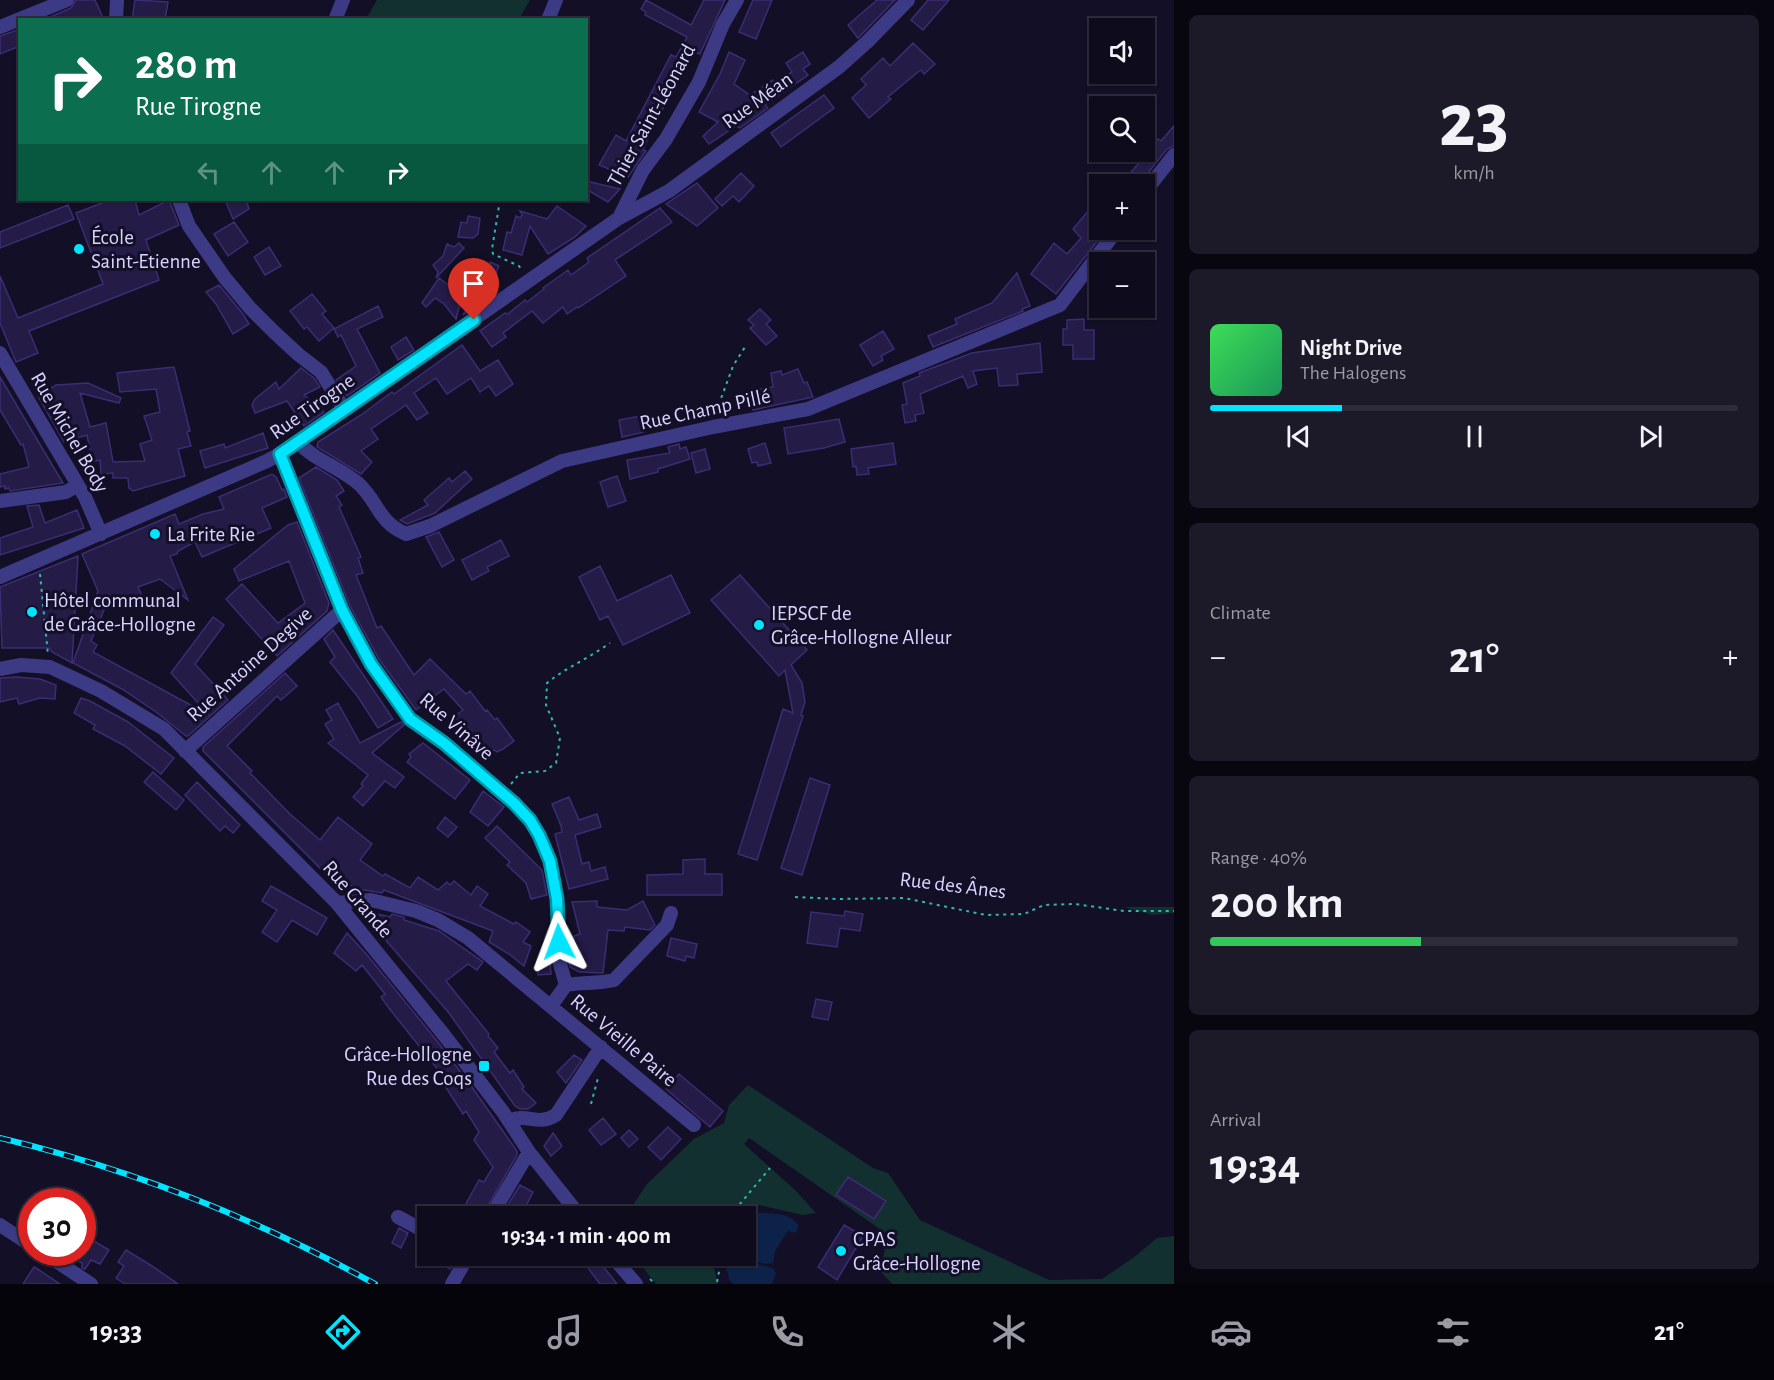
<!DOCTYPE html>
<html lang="en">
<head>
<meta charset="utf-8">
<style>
	:root { --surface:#0e0b1c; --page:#1c1929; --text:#f1f3f6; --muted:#9b9ba3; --line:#2e2b3b; --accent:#00e5ff }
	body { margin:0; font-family:"Alegreya Sans",sans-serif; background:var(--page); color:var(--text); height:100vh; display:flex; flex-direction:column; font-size:22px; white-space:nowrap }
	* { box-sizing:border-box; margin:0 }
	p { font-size:20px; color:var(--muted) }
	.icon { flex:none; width:33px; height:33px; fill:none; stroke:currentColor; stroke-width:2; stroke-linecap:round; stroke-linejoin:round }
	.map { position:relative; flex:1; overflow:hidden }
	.sheet { display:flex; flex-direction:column; gap:15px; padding:15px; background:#08060f; width:600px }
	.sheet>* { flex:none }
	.guide { position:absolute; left:18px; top:18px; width:570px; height:183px; border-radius:0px; box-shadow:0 2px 4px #0004,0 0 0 2px var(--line); background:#0b6e4f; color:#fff; overflow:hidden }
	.controls { position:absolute; left:1089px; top:18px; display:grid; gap:12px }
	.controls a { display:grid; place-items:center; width:66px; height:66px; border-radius:0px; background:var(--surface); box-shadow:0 2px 4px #0004,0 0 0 2px var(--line); font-size:30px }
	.speed { position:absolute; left:18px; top:1188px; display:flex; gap:12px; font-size:30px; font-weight:700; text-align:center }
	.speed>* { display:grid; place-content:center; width:78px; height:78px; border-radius:50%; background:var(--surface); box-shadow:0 2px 4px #0004,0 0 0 2px var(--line); line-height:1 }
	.speed .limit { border:9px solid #d22; background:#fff; color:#111 }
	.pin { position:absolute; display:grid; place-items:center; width:51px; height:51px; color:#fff; margin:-62px -26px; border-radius:50% 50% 50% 0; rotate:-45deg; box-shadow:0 0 6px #0007 }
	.pin .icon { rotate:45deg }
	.me { position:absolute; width:66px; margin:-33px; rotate:357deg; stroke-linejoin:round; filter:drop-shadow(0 0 4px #0008) }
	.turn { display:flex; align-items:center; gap:21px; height:126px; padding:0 18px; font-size:27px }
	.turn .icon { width:78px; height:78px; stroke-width:2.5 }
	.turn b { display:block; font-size:42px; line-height:51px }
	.lanes { display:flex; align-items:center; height:57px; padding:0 18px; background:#0003; justify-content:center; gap:30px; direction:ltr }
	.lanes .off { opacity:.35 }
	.big { font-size:45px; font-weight:700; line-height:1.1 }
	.sheet .widget { flex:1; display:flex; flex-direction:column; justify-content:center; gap:9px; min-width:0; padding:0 21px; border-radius:9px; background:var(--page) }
	.sheet .dial { align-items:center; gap:0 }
	.dial b { font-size:78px; line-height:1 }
	.song { display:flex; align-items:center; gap:18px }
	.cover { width:72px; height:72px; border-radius:9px; background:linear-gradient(135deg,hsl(130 70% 55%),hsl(150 70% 35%)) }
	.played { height:6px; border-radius:3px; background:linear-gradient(90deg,var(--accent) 25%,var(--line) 25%) }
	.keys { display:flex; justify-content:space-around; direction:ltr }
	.heat { display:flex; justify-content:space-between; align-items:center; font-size:33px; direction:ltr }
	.charge { height:9px; border-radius:4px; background:linear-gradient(90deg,#34c759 40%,var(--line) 0) }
	.trip { position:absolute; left:417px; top:1206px; width:339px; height:60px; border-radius:0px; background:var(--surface); box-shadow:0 2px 4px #0004,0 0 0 2px var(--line); font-weight:700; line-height:60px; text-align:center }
	.dock { display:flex; height:96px; justify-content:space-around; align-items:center; background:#06040b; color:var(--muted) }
	.dock .icon { width:42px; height:42px }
	.dock .active { color:var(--accent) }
	.dock b { font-size:27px; color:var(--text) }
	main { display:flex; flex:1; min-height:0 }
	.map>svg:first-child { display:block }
	.green { fill:#12302f }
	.water { fill:#0c2248 }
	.building { fill:#241b47; stroke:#3b2d73; stroke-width:1.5 }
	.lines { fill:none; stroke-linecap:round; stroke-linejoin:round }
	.path { stroke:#2fb8b0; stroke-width:2; stroke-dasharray:3 4.5; stroke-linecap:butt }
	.minor { stroke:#3d3a85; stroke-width:14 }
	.rail-casing { stroke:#00e5ff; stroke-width:6 }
	.rail { stroke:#130f26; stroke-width:4; stroke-dasharray:11; stroke-linecap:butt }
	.route-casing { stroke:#0095a6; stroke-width:15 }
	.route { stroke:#00e5ff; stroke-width:10 }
	.poi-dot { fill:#00e5ff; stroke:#130f26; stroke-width:2 }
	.labels { text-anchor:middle; stroke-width:6; stroke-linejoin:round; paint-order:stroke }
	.street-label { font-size:21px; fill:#d9d4ff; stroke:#130f26 }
	.poi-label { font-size:21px; fill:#d9d4ff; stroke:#130f26; text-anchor:start }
</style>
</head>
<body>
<main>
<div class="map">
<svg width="1174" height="1284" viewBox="0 0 1174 1284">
	<rect width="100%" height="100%" fill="#130f26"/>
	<path class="green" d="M377 0H530L519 19H366Z
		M1124 907H1174V913L1152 915Z
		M748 1085 873 1168 888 1173 920 1220 1049 1280 1102 1279 1133 1258 1157 1238 1174 1236V1284H892L881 1272 887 1234 749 1138 744 1144 795 1190 816 1213 803 1215 759 1205 740 1209 736 1216H626L646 1185 694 1139 724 1123 729 1105Z
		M634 1256H715L712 1261 718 1284H656Z"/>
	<path class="water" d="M745 1212C761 1214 790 1210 798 1225L797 1231 794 1233 788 1231 775 1251 773 1263 765 1264 735 1256H746V1216H743Z
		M728 1257 773 1268 776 1273 772 1284H734L730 1281 725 1266Z"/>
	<path class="building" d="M76 0H95L104 20H43L71 8Z
		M135 0 168 2 165 20H132Z
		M646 0 691 25 704 0H725L700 54 693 51 651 132 643 150 646 151 628 177 599 165 616 135 626 141 671 55 676 57 687 37 645 15 646 12 641 9Z
		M753 0H772L756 39 739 32Z
		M877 0H895L858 38 848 25Z
		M928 0H949L923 30 911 20Z
		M20 29V46L0 54V36Z
		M913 43 935 64 924 74 921 70 918 72 888 97 891 99 869 118 852 98 866 85 861 79 883 58 890 66Z
		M729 52 745 60 734 84 750 95 773 80 775 83 792 72 786 63 803 52 810 64 803 69 808 75 765 105 768 108 740 128 736 126 709 144 703 136 718 122 699 112 720 74Z
		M824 95 834 108 781 147 771 133Z
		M1174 126V146L1167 149 1139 184H1121L1138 164 1124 152H1146L1158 139 1161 141Z
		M741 173 754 186 739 202 733 196 722 206 715 199Z
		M586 181 620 189 608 202 586 189Z
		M697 183 718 208 697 226 666 204Z
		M1100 197V230H1106L1056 294 1031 274 1054 243 1067 254 1081 238 1073 229Z
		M110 200H135L139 215 169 200 179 225 146 240 159 280 29 331 38 353 16 362 0 323V276L18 318 103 284 76 213Z
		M225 200H246L249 209 233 219Z
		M68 205 74 219 0 248V232Z
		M557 206 586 226 575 237 548 254 530 226 522 255 503 250 507 232 511 233 516 216 521 218 522 214 520 211 547 219Z
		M660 208 672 222 615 260 626 276 578 308 577 307 567 314 563 307 543 323 532 311 503 333 506 337 492 347 480 331 505 313 508 314 525 300 527 302 544 289 543 288 568 270 571 275 589 262 587 258Z
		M468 216 480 218 478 234 473 238 458 237 461 222 467 223Z
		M234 222 248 242 228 256 214 234Z
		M459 243 464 248 436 278 438 272 433 265 443 256 447 244 454 247Z
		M269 247 281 266 265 275 254 257Z
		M490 262 499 266 490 287 496 291 463 315Z
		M1017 273 1030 306 1022 309 1023 311 933 347 928 336 957 324 955 319 992 303Z
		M439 278 462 295 456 319 444 304 435 298 426 307 422 303Z
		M219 285 243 314 249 324 233 334 216 304 206 292Z
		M312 294 326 311 322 314 334 328 319 341 307 327 304 329 290 311Z
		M378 306 383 317 357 329 380 373 347 396 336 380 356 366 341 335 338 337 334 329Z
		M760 309 771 320 766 324 777 336 766 345 750 328 754 325 748 320Z
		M1084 319V330H1094V359H1073V345H1063V329H1067V320Z
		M883 331 894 349 881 356 883 360 873 366 860 345Z
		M406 337 414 350 398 360 391 347Z
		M1040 343 1042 372 1017 374 1018 385 999 386 997 368 973 371 977 384 968 388 963 376 920 394 924 413 915 415 916 421 905 423 902 405 907 404 903 383 920 376 919 373 972 353Z
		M462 345 480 371 498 360 513 384 496 396 489 386 480 392 471 378 447 394 436 378 414 393 428 413 417 420 406 405 371 429 378 439 361 451 372 462 361 474 317 447 318 442 361 415 392 392 394 394Z
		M174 367 190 431 187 432 191 446 178 449 185 476 133 491 129 488 128 478H113V473L101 474 100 460 92 462 87 435 64 442 38 396 56 385 88 383 121 398 119 403 80 393 90 427 106 423 113 462 145 461 140 444 152 440 144 416 160 412 156 389 120 392 117 373Z
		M301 368 314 378 320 387 304 395 324 412 304 426 287 401 255 413 252 405 255 399 276 382 279 389Z
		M798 369 804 383 807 382 813 397 753 410 749 391 773 387 771 373 781 371 782 375Z
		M0 377 32 431 63 483 10 491 9 488 5 489V486L0 487V474L29 467 23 444 21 445 0 410Z
		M640 416 644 432 622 437 619 420Z
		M839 419 845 442 824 448 788 454 784 428Z
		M263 433 268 448 205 468 200 451 224 444 225 448Z
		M765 443 771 463 758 466 757 462 752 463 748 449Z
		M893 443 896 464 868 468 869 474 857 475 856 466 853 467 851 449Z
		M679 444 680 449 686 447 690 459 658 469V472L630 479 627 460 670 453 668 447Z
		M705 449 710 469 696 473 691 453Z
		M316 467 337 480 344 491 336 496 342 505 339 507 361 557 358 558 363 573 356 575 377 628 381 626 414 675 430 659 466 694 470 691 485 711 487 710 495 720 497 718 514 741 503 749 497 752 494 750 489 756 480 743 454 717 463 710 444 689 416 710 379 659 350 606 299 478Z
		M465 471 472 479 435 513 407 524 400 520 428 505 424 500 449 478 452 482Z
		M272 474 276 477 282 490 284 489 287 497 262 508 271 528 202 557 195 542 178 551 177 554 170 556 188 600 160 579 138 587 143 598 107 595 109 598 91 641 97 645 93 652 209 715 171 673 213 617 224 625 195 664 228 700 188 736H186L156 712 122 689 73 663 98 591 82 554 175 514 179 524 203 514 224 509 219 497Z
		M617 476 626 501 608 507 600 482Z
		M39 505 45 523 77 510 84 528 0 555V538L33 527 27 506Z
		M297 522 329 603 327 611 277 656 226 599 242 584 278 623 305 603 289 561 239 581 234 569 288 525Z
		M439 532 454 560 442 567 426 537Z
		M501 540 509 556 487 567 489 571 472 580 462 560Z
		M78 556 72 663 52 652 49 648H2L0 587Z
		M600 566 617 601 671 575 690 613 623 645 608 616 600 620 579 577Z
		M740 575 807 650 791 665 802 683 805 702 801 715 803 716 757 860 738 854 783 709 793 713 785 670 779 676 711 600Z
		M333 630 393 719 378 728 358 697 330 662 335 657 324 639Z
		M285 673 297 686 281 700 277 696 227 746 252 771 250 773 290 814 320 840 338 817 372 844 360 860 383 876 385 874 410 888 418 877 438 890 447 882 450 885 454 881 471 895 477 886 488 894 480 906 514 924 516 922 530 932 523 942 531 946 524 966 509 954 489 942 493 931 384 890 382 893 359 889 328 876 203 751V747Z
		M17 677 40 679 56 685 55 699 40 698 19 704 17 698 0 702V678Z
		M81 698 90 701 128 722 174 758 161 774 125 746 93 729 95 725 74 713Z
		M338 703 360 743 401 722 404 725 372 753 404 777 395 788 385 781 363 806 353 797 363 786 361 784 368 775 328 743 334 739 325 724 332 720 326 710Z
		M423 743 470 780 455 799 407 762 411 757 409 754Z
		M153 772 184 800 176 810 144 782Z
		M810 778 830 785 802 875 781 868Z
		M197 782 240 825 233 833 225 826 220 831 185 795Z
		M483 791 504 807 488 826 470 812Z
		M569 797 579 820 597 814 601 827 575 835 582 864 589 862 591 871 605 867 608 879 569 889 555 834 562 832 561 826 552 804Z
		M445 817 457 827 448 837 437 828Z
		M497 826 542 870 547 895 531 899 526 883 507 865 510 862 485 838Z
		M705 859V874H722V895H647V875L683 874V860Z
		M271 886 327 918 317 935 292 920 277 942 262 932 277 910 262 901Z
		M597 901V907L627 910 643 901 655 925 650 930 625 927 624 931 608 930 603 973 579 972 570 967 569 963 574 944V936L580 934 572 902Z
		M845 911 863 914 860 931 840 928 837 947 807 943 811 912 844 916Z
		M373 913 390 917 392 914 404 917V920L439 931 483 962 477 970 468 964 446 981 489 1034 488 1036 498 1048 494 1052 510 1073 513 1070 524 1087 522 1089 536 1103 528 1109H520L515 1106 449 1013 370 922Z
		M347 933 368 956 437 1041 469 1083 517 1151V1155L482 1216H469L462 1211 479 1180 484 1182 493 1167 474 1140 479 1132 466 1111 463 1114 443 1083 447 1081 388 1007 381 997 385 994 362 965 356 971 334 953Z
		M671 938 697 944 694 958 686 956 685 961 667 956Z
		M550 961 551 974 538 975 537 962Z
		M816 999 832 1002 828 1020 812 1017Z
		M574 1055 582 1060 566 1083 557 1072Z
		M679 1074 723 1111 710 1127 666 1089Z
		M603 1118 616 1134 601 1145 589 1130Z
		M668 1127 681 1139 661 1160 648 1147Z
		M629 1130 638 1139 629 1147 621 1138Z
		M553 1133 562 1146 551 1156 544 1146Z
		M848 1177 886 1201 874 1219 836 1195Z
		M520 1185 533 1192 521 1216H501Z
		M844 1225 863 1236 837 1280 818 1267Z
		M399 1228 408 1233 401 1248 392 1243Z
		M82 1234 109 1250 100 1264 91 1260 85 1269 82 1268V1263L76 1260 82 1252Z
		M126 1250 152 1266 178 1284H125L116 1278 124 1266 118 1262Z
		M424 1256H458L450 1269Z
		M579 1256H595L617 1284H600Z
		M34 1267 39 1270 60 1284H23Z"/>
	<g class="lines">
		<path class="path" d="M500 200 492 249 493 254 519 266 521 269
			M716 412 733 366 745 347
			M40 574 48 655
			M511 784 520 773 545 771 556 763 560 738 546 705 547 683C567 667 589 658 610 643
			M795 897 838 899 904 898 986 915 1024 914 1044 905 1075 904 1124 911H1174
			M591 1104 598 1078
			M730 1216 770 1168
			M650 1279 655 1284
			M717 1282 722 1256"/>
		<path class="minor" d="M116 20 117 0
			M335 20 343 0
			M548 20 556 0
			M0 27 67 0
			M1144 193 1174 155
			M179 200 189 226 225 278 250 308 274 332 299 355 321 372 344 409
			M619 218 643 170 666 139 699 82 723 24 737 0
			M0 353 85 497 101 534
			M298 442C315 461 340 467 359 484 379 503 378 522 406 534L430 526 562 461 713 427 808 409 1060 305 1117 230
			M280 454 342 610 371 664 410 719 444 743 514 803 530 820 539 835 550 861 557 899 560 964 566 985 551 1006
			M0 501 66 492 78 485
			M0 577 267 461 280 454 619 218 669 191 839 67 867 42 908 0
			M0 669 21 665 50 667 101 691 164 729 337 903 444 1035 503 1112 529 1152 580 1216
			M185 751 342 610
			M337 903 371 900 416 911 438 920 468 938 694 1125
			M566 985C582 982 598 984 614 980L667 925 671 913
			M509 1121C528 1112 536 1127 556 1115L601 1047
			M491 1216 529 1152
			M398 1217 428 1233
			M0 1225 32 1246
			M42 1252 91 1284
			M612 1256 636 1284
			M452 1284 468 1256"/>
		<g class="rail-casing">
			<path id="rail" d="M0 1138C131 1169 257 1219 375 1284"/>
		</g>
		<use href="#rail" class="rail"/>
	</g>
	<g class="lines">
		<g class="route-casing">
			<path id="route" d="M474 320 280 454 342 610 371 664 410 719 444 743 514 803 530 820 539 835 550 861 557 899 559 942"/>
		</g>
		<use href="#route" class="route"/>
	</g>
	<g class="poi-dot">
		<circle cx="79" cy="249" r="6"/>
		<circle cx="155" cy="534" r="6"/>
		<circle cx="32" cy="612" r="6"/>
		<circle cx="759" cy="625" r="6"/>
		<rect x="478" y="1060" width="12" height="12" rx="3"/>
		<circle cx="841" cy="1251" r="6"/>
	</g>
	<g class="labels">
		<g class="street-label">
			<text transform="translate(757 100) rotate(-36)" y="7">Rue Méan</text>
			<text transform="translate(651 115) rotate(-61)" y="7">Thier Saint-Léonard</text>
			<text transform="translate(312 406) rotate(-35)" y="7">Rue Tirogne</text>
			<text transform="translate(705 409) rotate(-12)" y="7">Rue Champ Pillé</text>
			<text transform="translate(70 432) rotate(60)" y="7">Rue Michel Body</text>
			<text transform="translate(249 664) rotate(-42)" y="7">Rue Antoine Degive</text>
			<text transform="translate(457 726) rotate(41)" y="7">Rue Vinâve</text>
			<text transform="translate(953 885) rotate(7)" y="7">Rue des Ânes</text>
			<text transform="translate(358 899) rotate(49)" y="7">Rue Grande</text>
			<text transform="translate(624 1040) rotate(40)" y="7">Rue Vieille Paire</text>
		</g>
		<g class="poi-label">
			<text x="91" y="244">École<tspan x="91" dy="24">Saint-Etienne</tspan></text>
			<text x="167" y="541">La Frite Rie</text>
			<text x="44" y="607">Hôtel communal<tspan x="44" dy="24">de Grâce-Hollogne</tspan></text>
			<text x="771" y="620">IEPSCF de<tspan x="771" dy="24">Grâce-Hollogne Alleur</tspan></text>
			<text x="472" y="1061" text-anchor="end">Grâce-Hollogne<tspan x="472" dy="24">Rue des Coqs</tspan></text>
			<text x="853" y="1246">CPAS<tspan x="853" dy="24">Grâce-Hollogne</tspan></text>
		</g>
	</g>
</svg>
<div class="controls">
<a><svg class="icon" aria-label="sound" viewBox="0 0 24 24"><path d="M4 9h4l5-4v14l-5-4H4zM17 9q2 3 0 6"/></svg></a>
<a><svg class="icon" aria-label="search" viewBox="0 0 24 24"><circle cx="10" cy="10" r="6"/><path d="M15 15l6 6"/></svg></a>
<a>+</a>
<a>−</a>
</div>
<div class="speed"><div class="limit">30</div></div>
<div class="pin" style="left:474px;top:320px;background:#d93025"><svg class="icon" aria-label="arrive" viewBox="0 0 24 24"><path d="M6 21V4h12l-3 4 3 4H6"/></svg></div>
<svg class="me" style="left:559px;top:942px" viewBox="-20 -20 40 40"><path d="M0-17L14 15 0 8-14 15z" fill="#00e5ff" stroke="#fff" stroke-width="4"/></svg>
<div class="trip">19:34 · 1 min · 400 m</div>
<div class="guide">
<div class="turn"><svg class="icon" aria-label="right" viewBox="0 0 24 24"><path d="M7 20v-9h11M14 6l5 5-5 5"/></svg><div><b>280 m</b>Rue Tirogne</div></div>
<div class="lanes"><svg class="icon off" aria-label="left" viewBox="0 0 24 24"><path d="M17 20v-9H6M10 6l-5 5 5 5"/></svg><svg class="icon off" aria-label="ahead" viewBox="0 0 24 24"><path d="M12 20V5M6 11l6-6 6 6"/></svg><svg class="icon off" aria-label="ahead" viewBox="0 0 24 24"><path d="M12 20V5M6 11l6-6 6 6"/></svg><svg class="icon" aria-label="right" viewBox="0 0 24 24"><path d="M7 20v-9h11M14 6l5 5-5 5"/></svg></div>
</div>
</div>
<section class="sheet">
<div class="widget dial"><b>23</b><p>km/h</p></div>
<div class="widget">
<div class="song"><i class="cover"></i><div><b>Night Drive</b><p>The Halogens</p></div></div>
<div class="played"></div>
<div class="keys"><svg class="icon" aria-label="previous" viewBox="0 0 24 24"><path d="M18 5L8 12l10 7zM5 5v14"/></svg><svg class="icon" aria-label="pause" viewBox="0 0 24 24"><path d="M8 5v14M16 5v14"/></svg><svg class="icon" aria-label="next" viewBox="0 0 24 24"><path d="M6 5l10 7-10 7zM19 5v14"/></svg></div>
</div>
<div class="widget"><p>Climate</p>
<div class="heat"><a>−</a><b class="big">21°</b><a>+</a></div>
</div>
<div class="widget"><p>Range · 40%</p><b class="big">200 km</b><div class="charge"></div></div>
<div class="widget"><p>Arrival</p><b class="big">19:34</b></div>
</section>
</main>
<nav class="dock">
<b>19:33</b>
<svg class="icon active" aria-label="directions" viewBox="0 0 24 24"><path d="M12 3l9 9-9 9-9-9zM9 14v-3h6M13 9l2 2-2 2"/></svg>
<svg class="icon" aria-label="music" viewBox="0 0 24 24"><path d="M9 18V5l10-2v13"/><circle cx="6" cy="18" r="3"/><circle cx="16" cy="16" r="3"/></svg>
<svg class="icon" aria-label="phone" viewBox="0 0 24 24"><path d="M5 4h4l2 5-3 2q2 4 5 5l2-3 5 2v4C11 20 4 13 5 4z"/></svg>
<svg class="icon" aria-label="climate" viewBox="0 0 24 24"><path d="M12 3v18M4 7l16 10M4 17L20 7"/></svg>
<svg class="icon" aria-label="car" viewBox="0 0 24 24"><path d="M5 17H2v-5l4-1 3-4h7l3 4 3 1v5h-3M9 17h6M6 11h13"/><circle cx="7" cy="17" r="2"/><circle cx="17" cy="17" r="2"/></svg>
<svg class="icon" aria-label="filters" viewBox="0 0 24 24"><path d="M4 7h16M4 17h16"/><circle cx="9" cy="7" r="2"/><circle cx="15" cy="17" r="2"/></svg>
<b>21°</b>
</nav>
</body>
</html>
